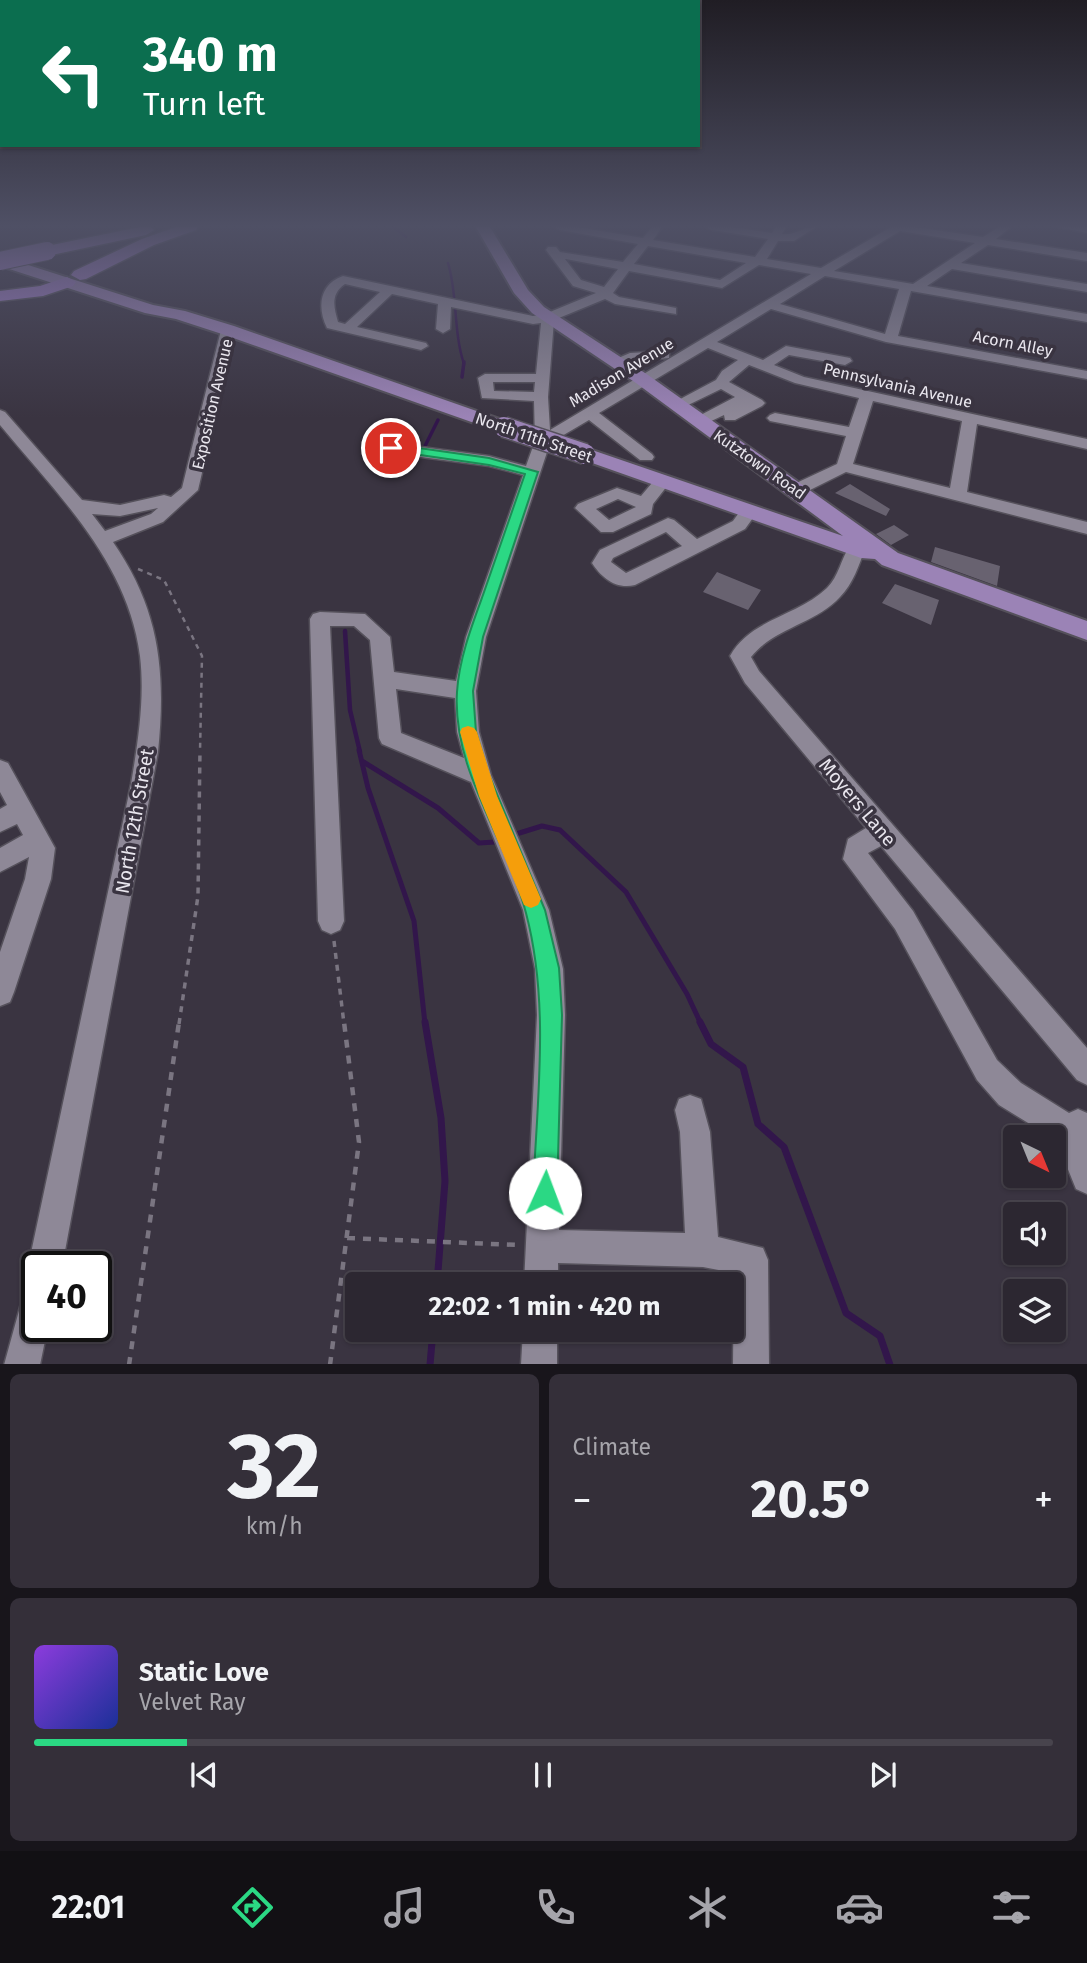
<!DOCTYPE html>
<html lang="en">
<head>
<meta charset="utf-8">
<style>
	:root { --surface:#2c2731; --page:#342f39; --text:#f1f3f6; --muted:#a6a5ab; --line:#48444d; --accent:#2bd884 }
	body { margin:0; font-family:"Fira Sans",sans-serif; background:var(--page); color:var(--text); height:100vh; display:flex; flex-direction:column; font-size:26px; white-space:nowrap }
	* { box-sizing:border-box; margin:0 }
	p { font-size:23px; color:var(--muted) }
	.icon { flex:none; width:38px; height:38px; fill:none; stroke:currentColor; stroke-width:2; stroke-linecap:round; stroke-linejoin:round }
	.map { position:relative; height:1364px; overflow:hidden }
	.drawer { display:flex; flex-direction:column; gap:10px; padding:10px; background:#18151b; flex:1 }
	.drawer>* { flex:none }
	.guide { position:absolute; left:0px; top:0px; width:700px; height:147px; box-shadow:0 2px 5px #0004,0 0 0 2px var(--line); background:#0b6e4f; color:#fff; overflow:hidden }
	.needle { width:46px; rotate:137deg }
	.buttons { position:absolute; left:1003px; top:1125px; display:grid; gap:14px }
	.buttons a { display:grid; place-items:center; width:63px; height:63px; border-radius:7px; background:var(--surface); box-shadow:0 2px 5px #0004,0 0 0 2px var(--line); font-size:35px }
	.speed { position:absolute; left:21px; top:1251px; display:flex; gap:14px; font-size:35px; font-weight:700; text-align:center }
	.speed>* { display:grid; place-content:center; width:91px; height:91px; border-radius:50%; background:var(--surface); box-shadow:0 2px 5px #0004,0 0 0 2px var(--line); line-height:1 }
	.speed .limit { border:4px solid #111; border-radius:10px; background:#fff; color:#111 }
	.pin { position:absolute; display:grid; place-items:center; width:60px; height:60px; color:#fff; margin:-30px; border:4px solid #fff; border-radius:50%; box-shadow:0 2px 7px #0007 }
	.me { position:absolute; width:77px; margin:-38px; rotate:2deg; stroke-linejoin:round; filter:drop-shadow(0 0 5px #0008) }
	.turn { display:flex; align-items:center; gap:24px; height:147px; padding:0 28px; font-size:32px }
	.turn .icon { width:91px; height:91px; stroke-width:2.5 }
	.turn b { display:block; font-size:49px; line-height:60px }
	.big { font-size:52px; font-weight:700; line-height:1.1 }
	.drawer .tile { flex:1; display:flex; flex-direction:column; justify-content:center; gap:10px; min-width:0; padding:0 24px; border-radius:10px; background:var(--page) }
	.drawer .dial { align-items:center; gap:0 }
	.dial b { font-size:91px; line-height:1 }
	.song { display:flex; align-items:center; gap:21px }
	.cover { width:84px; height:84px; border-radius:10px; background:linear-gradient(135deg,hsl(270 70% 55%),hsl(230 70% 35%)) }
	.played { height:7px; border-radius:4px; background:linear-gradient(90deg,var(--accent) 15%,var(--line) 15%) }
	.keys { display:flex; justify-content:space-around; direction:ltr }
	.heat { display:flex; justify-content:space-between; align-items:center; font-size:38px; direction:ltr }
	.drawer .tiles { flex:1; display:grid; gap:10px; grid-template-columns:1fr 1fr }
	.tile:last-child { grid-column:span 2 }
	.trip { position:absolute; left:345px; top:1272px; width:399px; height:70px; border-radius:7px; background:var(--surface); box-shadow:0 2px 5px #0004,0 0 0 2px var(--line); font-weight:700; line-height:70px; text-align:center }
	.tabs { display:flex; height:112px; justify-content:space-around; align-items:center; background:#121014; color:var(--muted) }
	.tabs .icon { width:49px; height:49px }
	.tabs .current { color:var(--accent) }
	.tabs b { font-size:32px; color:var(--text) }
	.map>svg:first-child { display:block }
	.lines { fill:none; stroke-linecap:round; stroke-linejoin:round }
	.stream-far4 { stroke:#32164b; stroke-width:2.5 }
	.stream-far3 { stroke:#32164b; stroke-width:3.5 }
	.stream-far2 { stroke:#32164b; stroke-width:4.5 }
	.stream-far1 { stroke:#32164b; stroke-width:5 }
	.stream { stroke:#32164b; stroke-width:7 }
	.building { fill:#686270 }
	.minor-casing { stroke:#55515b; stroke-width:3 }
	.major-casing { stroke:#55515b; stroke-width:4 }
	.highway-casing { stroke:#55515b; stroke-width:3 }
	.path-far2 { stroke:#7a7581; stroke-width:2.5; stroke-dasharray:5 5; stroke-linecap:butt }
	.path-far1 { stroke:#7a7581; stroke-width:3.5; stroke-dasharray:6 6; stroke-linecap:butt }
	.path { stroke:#7a7581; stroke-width:4.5; stroke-dasharray:8 8; stroke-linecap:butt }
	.minor { fill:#8e8897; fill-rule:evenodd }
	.major { fill:#9b83b6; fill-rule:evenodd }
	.highway { fill:#a37fca; fill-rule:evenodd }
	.major-bridge-casing { stroke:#55515b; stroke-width:23; stroke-linecap:butt }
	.highway-bridge-casing { stroke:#55515b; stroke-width:20; stroke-linecap:butt }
	.major-bridge { stroke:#9b83b6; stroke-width:20 }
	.highway-bridge { stroke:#a37fca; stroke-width:18 }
	.route { fill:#2bd884; stroke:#1c8c56; stroke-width:2 }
	.slow { fill:#f59e0b }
	.labels { text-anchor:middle; stroke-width:7; stroke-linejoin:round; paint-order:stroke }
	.far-street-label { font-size:16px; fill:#e9e6ee; stroke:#3a3441 }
	.street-label { font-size:19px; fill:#e9e6ee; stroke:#3a3441 }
</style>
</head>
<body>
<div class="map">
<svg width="1087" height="1365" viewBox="0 0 1087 1365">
	<rect width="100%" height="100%" fill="#3a3441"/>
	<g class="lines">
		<path class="stream-far4" d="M393 227 406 237
			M448 263C458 296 453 331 464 364"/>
		<path class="stream-far3" d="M462 377 464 362
			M423 450 438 420"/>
		<path class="stream-far2" d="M345 631 350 710 360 752"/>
		<path class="stream-far1" d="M359 750 368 788 414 921 425 1024
			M362 761 438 808 479 843 495 842
			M513 835 542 826 560 830 626 892 687 994 701 1024"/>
		<path class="stream" d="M425 1022 441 1118 445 1181 437 1284
			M700 1022 711 1044 743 1067 758 1124 784 1147 846 1313 880 1336 890 1365
			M430 1365 433 1330"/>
	</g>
	<path class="building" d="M850 484 890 509 886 516 835 493Z
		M894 525 909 535 891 545 876 534Z
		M935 547 1000 566 997 586 931 562Z
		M717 572 761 590 748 610 703 592Z
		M895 584 939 600 931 625 882 603Z"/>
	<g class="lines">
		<g class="minor-casing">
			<path id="minor" d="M555 227H577L643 238 652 227H662L653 240 755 257 768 239 712 230 706 227H731L772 233 776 227H786L782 234C793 236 803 227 816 227L794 241H778L767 259 821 268 891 227H915L983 237 999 227H1011L996 239 1087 253V261L988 245 961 263 1087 284V292L952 269 927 286 1087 314V322L911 291 898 336 1087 371V379L886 342 771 309 717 342 763 360 786 346 850 358 852 361 845 365 789 355 774 365 804 377 1087 439V449L977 424 967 492 1087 522V534L846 472 804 493H792L790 489 792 485 837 464 846 436 770 421 767 418 770 415 775 413 849 427 859 398 795 383 749 365 729 382 762 400 765 403 762 406 735 420H725L724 415 705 424H695L692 421 695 418 735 397 721 389 682 408 677 410 669 405 716 380 722 371 738 360 708 348 599 413 652 454 654 457 652 460H640L589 420 550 443 486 637 476 691 479 732 491 775 549 910 563 969 565 1015 559 1230 685 1233 680 1132 675 1110 679 1099 690 1095 701 1099 710 1132 718 1237 763 1248 768 1260 769 1365H733L734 1273 703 1267 558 1263V1284H524L537 1015 535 969 523 910 471 782 382 744 379 738 370 640 354 626H330L344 921 340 930 331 934 322 930 318 921 310 619 313 614 320 612 365 614 390 637 394 672 456 681 466 637 523 475 489 466 391 453 383 448 391 443 489 456 526 466 535 441 534 401 482 398 478 378 485 374H536L541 323 533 324 451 307 450 329 443 333 436 329 438 304 392 294 357 327 426 343 428 346 421 350 327 328C317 308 319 284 343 276L533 316 545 314 596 293 573 286 546 250 548 247H556L560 252 623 262 638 244 560 230ZM900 231 975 243 913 284 834 271ZM648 246 746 263 720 280 634 264ZM565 259H566L618 269 604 287 581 280ZM759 265 811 274 550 430 548 397 554 320 605 299 615 304 676 314V308L619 297 613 293 629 271 722 288ZM825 276 899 289 885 334 780 304ZM345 284 380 292 345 324 338 322C334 308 330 294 345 284ZM493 382H535L534 392 494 391ZM873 401 962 421 950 488 853 464ZM396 689 455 698 457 732 464 758 401 733Z
				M1058 227H1087V233Z
				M228 326 235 330 198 490 163 522 113 542C160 610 166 672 158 752L62 1267H37V1280L33 1279 28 1267 131 784C138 742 145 698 140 656 128 562 57 494 0 425V410L5 412 82 500 120 505 164 495 171 497 182 488 221 330ZM158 508 151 514 105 531 92 514 120 516Z
				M664 351 669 352V358L631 361 616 366 609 362 630 353Z
				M663 476 671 481 653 504 651 514 613 532H601L575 508 578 504 617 488 641 496 657 477ZM618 499 636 507 609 520 596 509Z
				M749 505 758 511 745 529 635 585C616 590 601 577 592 563L600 550 668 518 674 520 697 539 733 521 743 507ZM666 532 682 546 626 573 611 562 613 558Z
				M856 543 865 549C859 565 853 584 840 597 815 624 774 628 751 657L759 671 1087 1048V1085L1077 1080 881 846 868 853 913 911 997 1060 1021 1083 1069 1113 1078 1109 1087 1113V1194L1076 1189 1056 1140 999 1105 977 1080 895 929 843 859 848 839 866 828 745 683 730 656C750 619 798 616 827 588 839 576 841 559 850 545Z
				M0 760 8 763 55 848 51 879 14 992 10 1002 0 1006V952L25 879 29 857 0 872V848L23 835 17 824 0 832V809L7 805 0 792Z
				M37 1284V1326H48L40 1365H4L25 1289Z
				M523 1330H557V1365H521Z"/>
		</g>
		<g class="major-casing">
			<path id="major" d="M476 227H490L528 290 544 307 648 375 898 553 1087 621V640L882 565 875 559 861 558 578 458 575 454 578 450H592L843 536 636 383 532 313 514 293Z
				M0 256 153 305 185 311 234 326 511 423 514 427 504 433 497 431 222 334 176 319 145 313 0 266Z"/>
		</g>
		<g class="highway-casing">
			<path id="highway" d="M140 227H151L154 230 146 235 47 256 39 251 47 246Z
				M176 227H198L196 230 154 245 86 279 80 280 71 275 74 271 142 239Z
				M67 277 76 282 73 286 43 296 0 301V291L40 286Z"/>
		</g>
		<path class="path-far2" d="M138 569 164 580 202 656 200 752"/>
		<path class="path-far1" d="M334 941 344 1024
			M179 1024 198 896 200 750"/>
		<path class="path" d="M347 1238 518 1245
			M129 1365 179 1022
			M330 1365 359 1142 344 1022"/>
		<use href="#minor" class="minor"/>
		<use href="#major" class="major"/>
		<use href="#highway" class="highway"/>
		<g class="major-bridge-casing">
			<path id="major-bridge" d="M504 427 585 454"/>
		</g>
		<g class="highway-bridge-casing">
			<path id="highway-bridge" d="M0 261 47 251"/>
		</g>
		<use href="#major-bridge" class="major-bridge"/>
		<use href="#highway-bridge" class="highway-bridge"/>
	</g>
	<linearGradient id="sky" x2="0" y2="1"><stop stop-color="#201d24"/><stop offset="0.54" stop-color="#4f5065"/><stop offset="1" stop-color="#4f5065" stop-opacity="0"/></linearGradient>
	<rect width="1087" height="418" fill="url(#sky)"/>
	<path class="route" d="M391 444 489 458 538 472 483 637 473 691 476 732 489 775 545 910 559 968 562 1015 557 1193 553 1201 545 1205 536 1201 533 1193C537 1100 550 1004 526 913 507 839 452 771 457 692 459 659 472 625 483 595 497 554 511 514 525 474L489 465 386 450 385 448Z"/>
	<path class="slow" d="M468 726 474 728 477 732 497 796 541 899 538 905 531 908 524 905 479 796 460 732 462 728Z"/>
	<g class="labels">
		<g class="far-street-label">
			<text transform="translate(1013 343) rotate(11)" y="6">Acorn Alley</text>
			<text transform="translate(621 372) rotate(-31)" y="6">Madison Avenue</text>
			<text transform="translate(898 385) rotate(13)" y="6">Pennsylvania Avenue</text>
			<text transform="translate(212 404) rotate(-77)" y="6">Exposition Avenue</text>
			<text transform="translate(534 437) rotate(19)" y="6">North 11th Street</text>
			<text transform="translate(760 464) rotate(35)" y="6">Kutztown Road</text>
		</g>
		<g class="street-label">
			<text transform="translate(858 802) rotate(50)" y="7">Moyers Lane</text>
			<text transform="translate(134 821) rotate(-80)" y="7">North 12th Street</text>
		</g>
	</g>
</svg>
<div class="buttons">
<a><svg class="needle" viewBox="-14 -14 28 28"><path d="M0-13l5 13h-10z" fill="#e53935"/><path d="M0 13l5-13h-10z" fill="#a6a5ab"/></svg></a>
<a><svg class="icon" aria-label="sound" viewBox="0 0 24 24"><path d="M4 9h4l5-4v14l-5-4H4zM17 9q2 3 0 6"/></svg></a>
<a><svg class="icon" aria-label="layers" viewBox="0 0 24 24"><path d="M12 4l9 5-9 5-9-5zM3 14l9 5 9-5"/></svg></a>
</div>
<div class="speed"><div class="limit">40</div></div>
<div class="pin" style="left:391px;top:448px;background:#d93025"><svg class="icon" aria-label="arrive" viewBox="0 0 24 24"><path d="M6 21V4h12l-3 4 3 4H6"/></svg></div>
<svg class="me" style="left:545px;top:1193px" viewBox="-20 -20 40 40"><circle r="19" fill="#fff"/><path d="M0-13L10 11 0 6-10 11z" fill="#2bd884"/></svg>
<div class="trip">22:02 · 1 min · 420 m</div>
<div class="guide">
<div class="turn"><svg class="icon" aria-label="left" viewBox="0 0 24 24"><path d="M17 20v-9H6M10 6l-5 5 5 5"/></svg><div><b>340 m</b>Turn left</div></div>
</div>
</div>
<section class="drawer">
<div class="tiles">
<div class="tile dial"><b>32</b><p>km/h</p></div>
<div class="tile"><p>Climate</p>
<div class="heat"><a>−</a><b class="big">20.5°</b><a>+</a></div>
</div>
<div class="tile">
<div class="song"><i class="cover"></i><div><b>Static Love</b><p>Velvet Ray</p></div></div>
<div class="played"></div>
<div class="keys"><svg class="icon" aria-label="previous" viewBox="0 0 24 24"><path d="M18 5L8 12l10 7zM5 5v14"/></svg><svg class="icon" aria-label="pause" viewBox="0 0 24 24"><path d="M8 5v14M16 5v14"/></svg><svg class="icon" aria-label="next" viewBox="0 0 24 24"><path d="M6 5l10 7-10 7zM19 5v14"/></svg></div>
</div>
</div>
</section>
<nav class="tabs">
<b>22:01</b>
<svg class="icon current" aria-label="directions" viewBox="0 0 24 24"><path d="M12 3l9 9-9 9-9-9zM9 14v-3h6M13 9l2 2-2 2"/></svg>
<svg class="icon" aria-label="music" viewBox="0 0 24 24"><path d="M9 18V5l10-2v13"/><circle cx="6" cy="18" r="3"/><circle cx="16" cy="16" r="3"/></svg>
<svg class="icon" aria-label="phone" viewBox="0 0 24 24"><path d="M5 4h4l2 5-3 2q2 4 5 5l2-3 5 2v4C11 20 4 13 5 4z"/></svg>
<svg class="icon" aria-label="climate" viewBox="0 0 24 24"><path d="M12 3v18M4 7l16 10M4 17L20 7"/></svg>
<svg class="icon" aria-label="car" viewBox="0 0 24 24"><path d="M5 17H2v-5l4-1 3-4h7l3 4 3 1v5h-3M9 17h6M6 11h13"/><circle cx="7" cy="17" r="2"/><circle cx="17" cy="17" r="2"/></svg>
<svg class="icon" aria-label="filters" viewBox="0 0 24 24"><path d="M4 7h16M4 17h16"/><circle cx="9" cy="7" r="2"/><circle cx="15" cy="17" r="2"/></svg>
</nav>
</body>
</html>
